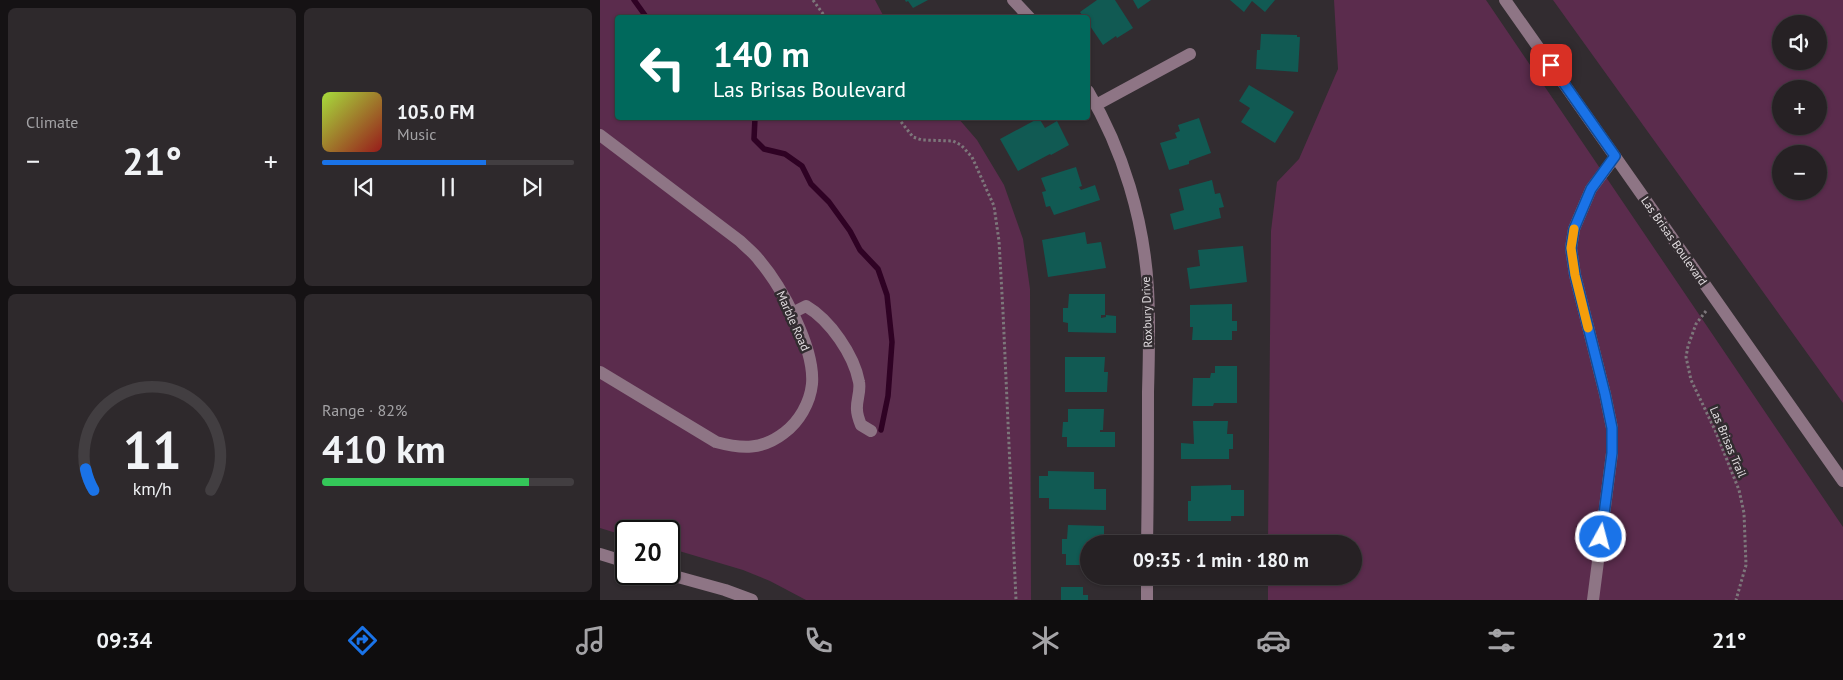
<!DOCTYPE html>
<html lang="en">
<head>
<meta charset="utf-8">
<style>
	:root { --surface:#262124; --page:#2e292c; --text:#f1f3f6; --muted:#a4a3a6; --line:#423e41; --accent:#1a73e8 }
	body { margin:0; font-family:"PT Sans",sans-serif; background:var(--page); color:var(--text); height:100vh; display:flex; flex-direction:column; font-size:19px; white-space:nowrap }
	* { box-sizing:border-box; margin:0 }
	p { font-size:16px; color:var(--muted) }
	.icon { flex:none; width:28px; height:28px; fill:none; stroke:currentColor; stroke-width:2; stroke-linecap:round; stroke-linejoin:round }
	.map { position:relative; flex:1; overflow:hidden }
	.drawer { display:flex; flex-direction:column; gap:8px; padding:8px; background:#151214; width:600px }
	.drawer>* { flex:none }
	.top-card { position:absolute; left:15px; top:15px; width:475px; height:105px; border-radius:5px; box-shadow:0 1px 4px #0004,0 0 0 1px var(--line); background:#00695c; color:#fff; overflow:hidden }
	.tools { position:absolute; left:1172px; top:15px; display:grid; gap:10px }
	.tools a { display:grid; place-items:center; width:55px; height:55px; border-radius:50%; background:var(--surface); box-shadow:0 1px 4px #0004,0 0 0 1px var(--line); font-size:25px }
	.speed { position:absolute; left:15px; top:520px; display:flex; gap:10px; font-size:25px; font-weight:700; text-align:center }
	.speed>* { display:grid; place-content:center; width:65px; height:65px; border-radius:50%; background:var(--surface); box-shadow:0 1px 4px #0004,0 0 0 1px var(--line); line-height:1 }
	.speed .limit { border:2px solid #111; border-radius:8px; background:#fff; color:#111 }
	.pin { position:absolute; display:grid; place-items:center; width:42px; height:42px; color:#fff; margin:-21px; border-radius:10px; box-shadow:0 2px 8px #0006 }
	.me { position:absolute; width:55px; margin:-28px; rotate:7deg; stroke-linejoin:round; filter:drop-shadow(0 0 4px #0008) }
	.turn { display:flex; align-items:center; gap:18px; height:105px; padding:0 15px; font-size:22px }
	.turn .icon { width:65px; height:65px; stroke-width:2.5 }
	.turn b { display:block; font-size:35px; line-height:42px }
	.big { font-size:38px; font-weight:800; line-height:1.1 }
	.drawer .card { flex:1; display:flex; flex-direction:column; justify-content:center; gap:8px; min-width:0; padding:0 18px; border-radius:8px; background:var(--page) }
	.drawer .dial { align-items:center; gap:0 }
	.dial svg { height:130px; overflow:visible; fill:none; stroke:var(--line); stroke-width:7; stroke-linecap:round; text-anchor:middle }
	.dial text { fill:var(--text); stroke:none }
	.song { display:flex; align-items:center; gap:15px }
	.cover { width:60px; height:60px; border-radius:8px; background:linear-gradient(135deg,hsl(80 70% 55%),hsl(0 70% 35%)) }
	.played { height:5px; border-radius:2px; background:linear-gradient(90deg,var(--accent) 65%,var(--line) 65%) }
	.keys { display:flex; justify-content:space-around; direction:ltr }
	.heat { display:flex; justify-content:space-between; align-items:center; font-size:28px; direction:ltr }
	.charge { height:8px; border-radius:4px; background:linear-gradient(90deg,#34c759 82%,var(--line) 0) }
	.drawer .tiles { flex:1; display:grid; gap:8px; grid-template-columns:repeat(2,1fr) }
	.trip { position:absolute; left:480px; top:535px; width:282px; height:50px; border-radius:25px; background:var(--surface); box-shadow:0 1px 4px #0004,0 0 0 1px var(--line); font-weight:800; line-height:50px; text-align:center }
	.menu { display:flex; height:80px; justify-content:space-around; align-items:center; background:#0f0d0e; color:var(--muted) }
	.menu .icon { width:35px; height:35px }
	.menu .active { color:var(--accent) }
	.menu b { font-size:22px; color:var(--text) }
	main { display:flex; flex:1; min-height:0 }
	.map>svg:first-child { display:block }
	.green { fill:#5b2c4d; fill-rule:evenodd }
	.lines { fill:none; stroke-linecap:round; stroke-linejoin:round }
	.stream { stroke:#2f0224; stroke-width:5.5 }
	.building { fill:#115a53 }
	.path { stroke:#7d777b; stroke-width:3; stroke-dasharray:2.5 2.5; stroke-linecap:butt }
	.minor { stroke:#8e7585; stroke-width:12 }
	.route-casing { stroke:#114b97; stroke-width:12 }
	.route { stroke:#1a73e8; stroke-width:9 }
	.slow { stroke:#f59e0b; stroke-width:9 }
	.labels { text-anchor:middle; stroke-width:5; stroke-linejoin:round; paint-order:stroke }
	.street-label { font-size:12px; fill:#e2dde0; stroke:#322c30 }
</style>
</head>
<body>
<main>
<section class="drawer">
<div class="tiles">
<div class="card"><p>Climate</p>
<div class="heat"><a>−</a><b class="big">21°</b><a>+</a></div>
</div>
<div class="card">
<div class="song"><i class="cover"></i><div><b>105.0 FM</b><p>Music</p></div></div>
<div class="played"></div>
<div class="keys"><svg class="icon" aria-label="previous" viewBox="0 0 24 24"><path d="M18 5L8 12l10 7zM5 5v14"/></svg><svg class="icon" aria-label="pause" viewBox="0 0 24 24"><path d="M8 5v14M16 5v14"/></svg><svg class="icon" aria-label="next" viewBox="0 0 24 24"><path d="M6 5l10 7-10 7zM19 5v14"/></svg></div>
</div>
<div class="card dial"><svg viewBox="0 0 100 80">
<path d="M14 69A42 42 0 1 1 86 69"/>
<path d="M14 69A42 42 0 0 1 9 56" stroke="#1a73e8"/>
<text x="50" y="56" font-size="32" font-weight="700">11</text>
<text x="50" y="72" font-size="11">km/h</text>
</svg></div>
<div class="card"><p>Range · 82%</p><b class="big">410 km</b><div class="charge"></div></div>
</div>
</section>
<div class="map">
<svg width="1243" height="600" viewBox="0 0 1243 600">
	<rect width="100%" height="100%" fill="#322c30"/>
	<path class="green" d="M0 0H275L284 17 18 18V118H358L377 140 404 185 423 239 430 289 431 600H206L170 581 143 570 69 548V531H26V536L0 528Z
		M734 0H886L1243 527V600H668V576H754V544H668L671 231 677 182 699 159 738 69Z
		M953 0H1243V403ZM1181 24H1219V61H1181ZM1181 89H1219V126H1181ZM1181 154H1219V191H1181Z"/>
	<g class="lines">
		<path class="stream" d="M34 0 47 18
			M155 118 154 139 164 149 185 154 202 166 211 184 229 202 250 231 260 250 278 269 287 295 292 342 288 396 281 430"/>
	</g>
	<path class="building" d="M305 0H328L313 8 308 1 306 2Z
		M497 0H515L533 28 517 38 516 36 503 45 488 23V18H484L480 12Z
		M533 0H551L538 9Z
		M630 0H675L665 12 652 1 644 12Z
		M661 34 697 35V37H700L698 72 656 69 657 50H660Z
		M649 85 694 112 675 143 641 122 650 108 639 101Z
		M439 118 445 128 457 121 469 145 451 155 450 154 418 171 400 139Z
		M599 118 611 153 589 161V164L569 170 560 143 577 138 575 133 580 131 578 125Z
		M476 167 482 186 479 187 481 190 495 185 500 200 454 215 450 206 446 207 442 192 446 191 441 178Z
		M612 180 615 194 620 193 624 207 619 208 621 218 574 230 570 214 584 210 579 189Z
		M485 232 487 244 501 242 506 268 448 277 442 240Z
		M643 246 647 282 590 289 587 268 600 266 598 250Z
		M469 294H505V315H501V318L506 317V315L516 316V333L468 332V323L463 322V308H468Z
		M632 304V321H637V331H632V340H592L593 327H590V305Z
		M465 357H505L504 372H508L507 392H465Z
		M615 366H637V403H614L613 406H592L593 378H610L611 373H615Z
		M468 409H504L503 430H500V432H515V447H467V437H462L463 422H468Z
		M593 421H628L627 434H633V449H629V459H581V443L594 444Z
		M448 471 494 472V489H506V510L449 509V498H439V476H448Z
		M631 485V490H644V516H631V521H588V501H591V486Z
		M468 525 504 526V544H489V565H466V554H462V539H467Z
		M615 537H627V544H593V538H615Z
		M461 587H483V595H488V600H461Z"/>
	<g class="lines">
		<path class="path" d="M213 0 226 18
			M298 118 313 137 322 140 353 141 361 145 372 157 394 206 399 241 403 312 416 600
			M1106 311 1096 324 1088 346 1086 357 1091 380 1115 430 1139 490 1144 513 1146 565 1136 600"/>
		<path class="minor" d="M413 0 430 18
			M905 0 1243 481
			M488 91C523 150 544 220 548 289 550 323 549 358 548 392 548 442 548 493 547 544
			M496 105 590 54
			M0 135 140 241C146 247 154 253 159 260 182 287 215 348 212 384 210 403 199 422 184 433 162 450 142 449 116 442L0 372
			M192 313 206 306C230 320 254 355 259 382 261 391 256 401 257 410 257 414 259 420 261 425L271 431
			M0 554 26 562
			M67 574 125 590 152 600
			M547 576V600
			M993 600 1012 453V428L1005 394 975 275 971 248 974 229 991 189 1015 157"/>
	</g>
	<g class="lines">
		<g class="route-casing">
			<path id="route" d="M951 65 1015 156 991 189 974 229 971 248 975 275 1005 394 1012 428V453L1001 537"/>
		</g>
		<use href="#route" class="route"/>
		<path class="slow" d="M974 229 971 248 975 275 988 328"/>
	</g>
	<g class="labels">
		<g class="street-label">
			<text transform="translate(1074 241) rotate(55)" y="4">Las Brisas Boulevard</text>
			<text transform="translate(547 312) rotate(-92)" y="4">Roxbury Drive</text>
			<text transform="translate(193 321) rotate(66)" y="4">Marble Road</text>
			<text transform="translate(1128 442) rotate(67)" y="4">Las Brisas Trail</text>
		</g>
	</g>
</svg>
<div class="tools">
<a><svg class="icon" aria-label="sound" viewBox="0 0 24 24"><path d="M4 9h4l5-4v14l-5-4H4zM17 9q2 3 0 6"/></svg></a>
<a>+</a>
<a>−</a>
</div>
<div class="speed"><div class="limit">20</div></div>
<div class="pin" style="left:951px;top:65px;background:#d93025"><svg class="icon" aria-label="arrive" viewBox="0 0 24 24"><path d="M6 21V4h12l-3 4 3 4H6"/></svg></div>
<svg class="me" style="left:1001px;top:537px" viewBox="-20 -20 40 40"><circle r="17" fill="#1a73e8" stroke="#fff" stroke-width="3"/><path d="M0-11L8 9 0 5-8 9z" fill="#fff"/></svg>
<div class="trip">09:35 · 1 min · 180 m</div>
<div class="top-card">
<div class="turn"><svg class="icon" aria-label="left" viewBox="0 0 24 24"><path d="M17 20v-9H6M10 6l-5 5 5 5"/></svg><div><b>140 m</b>Las Brisas Boulevard</div></div>
</div>
</div>
</main>
<nav class="menu">
<b>09:34</b>
<svg class="icon active" aria-label="directions" viewBox="0 0 24 24"><path d="M12 3l9 9-9 9-9-9zM9 14v-3h6M13 9l2 2-2 2"/></svg>
<svg class="icon" aria-label="music" viewBox="0 0 24 24"><path d="M9 18V5l10-2v13"/><circle cx="6" cy="18" r="3"/><circle cx="16" cy="16" r="3"/></svg>
<svg class="icon" aria-label="phone" viewBox="0 0 24 24"><path d="M5 4h4l2 5-3 2q2 4 5 5l2-3 5 2v4C11 20 4 13 5 4z"/></svg>
<svg class="icon" aria-label="climate" viewBox="0 0 24 24"><path d="M12 3v18M4 7l16 10M4 17L20 7"/></svg>
<svg class="icon" aria-label="car" viewBox="0 0 24 24"><path d="M5 17H2v-5l4-1 3-4h7l3 4 3 1v5h-3M9 17h6M6 11h13"/><circle cx="7" cy="17" r="2"/><circle cx="17" cy="17" r="2"/></svg>
<svg class="icon" aria-label="filters" viewBox="0 0 24 24"><path d="M4 7h16M4 17h16"/><circle cx="9" cy="7" r="2"/><circle cx="15" cy="17" r="2"/></svg>
<b>21°</b>
</nav>
</body>
</html>
